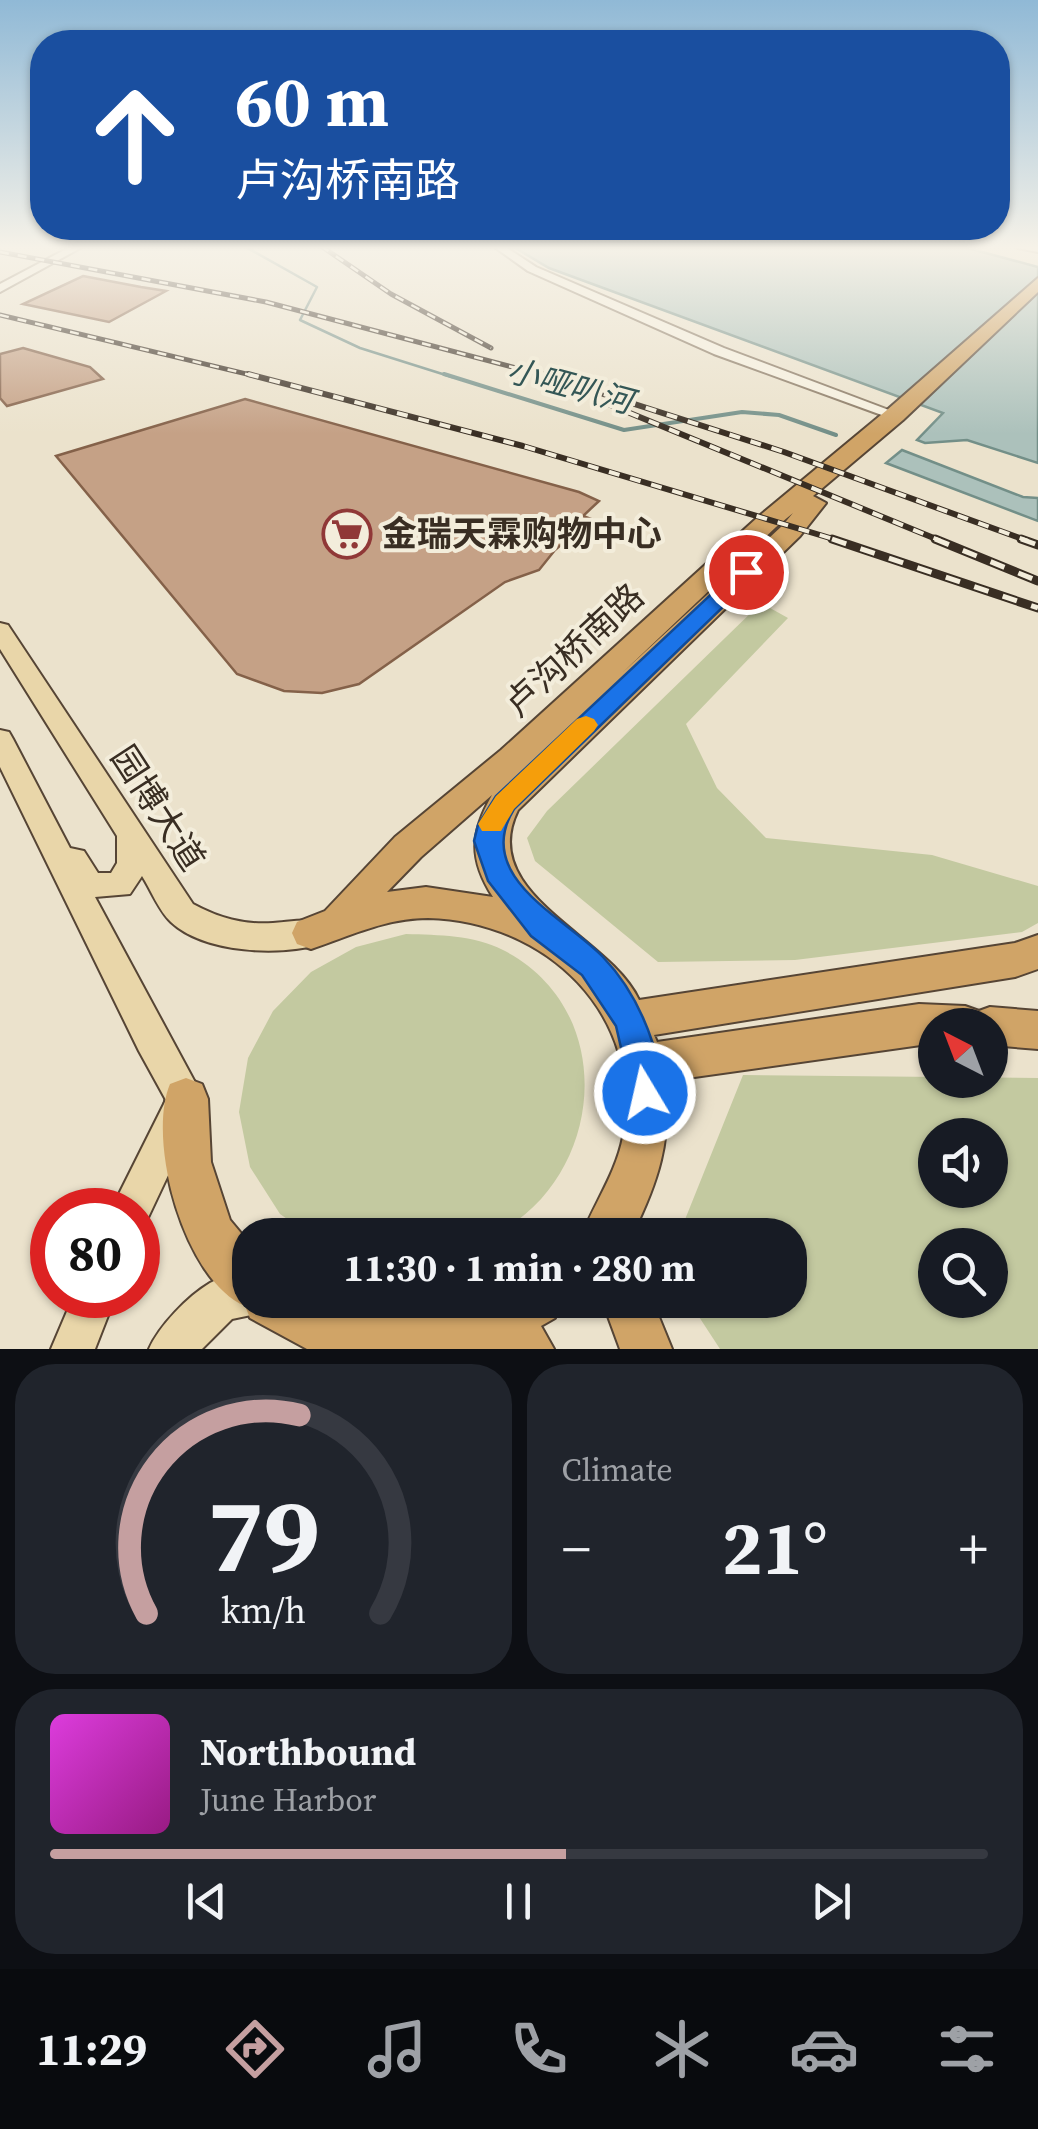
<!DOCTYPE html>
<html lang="en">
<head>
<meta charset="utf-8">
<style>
	:root { --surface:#171b24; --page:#20242c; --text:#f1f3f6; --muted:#9ea1a6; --line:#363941; --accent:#c59fa0 }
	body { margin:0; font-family:"Source Serif 4","Noto Sans SC",serif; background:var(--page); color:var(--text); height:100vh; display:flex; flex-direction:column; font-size:38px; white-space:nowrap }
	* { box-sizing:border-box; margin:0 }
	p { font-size:32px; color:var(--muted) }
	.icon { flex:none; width:55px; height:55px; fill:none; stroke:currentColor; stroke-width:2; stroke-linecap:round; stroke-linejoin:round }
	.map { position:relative; height:1349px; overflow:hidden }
	.details { display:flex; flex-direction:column; gap:15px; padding:15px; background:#0d0f14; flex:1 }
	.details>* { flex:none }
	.top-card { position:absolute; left:30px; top:30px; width:980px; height:210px; border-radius:40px; box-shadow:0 2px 8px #0004; background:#1a4fa0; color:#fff; overflow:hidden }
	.needle { width:65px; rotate:318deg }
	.fabs { position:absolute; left:918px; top:1008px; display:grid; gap:20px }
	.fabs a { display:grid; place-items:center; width:90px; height:90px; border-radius:50%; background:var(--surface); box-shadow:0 2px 8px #0004; font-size:50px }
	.speed { position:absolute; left:30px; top:1188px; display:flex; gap:20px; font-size:50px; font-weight:700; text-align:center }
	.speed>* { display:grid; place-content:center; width:130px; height:130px; border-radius:50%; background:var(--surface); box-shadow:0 2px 8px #0004; line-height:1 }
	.speed .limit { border:15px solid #d22; background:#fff; color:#111 }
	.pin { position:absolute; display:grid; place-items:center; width:85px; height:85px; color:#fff; margin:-42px; border:5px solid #fff; border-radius:50%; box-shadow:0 2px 10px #0007 }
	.me { position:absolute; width:110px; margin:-55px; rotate:351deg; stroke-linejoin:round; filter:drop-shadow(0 0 8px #0008) }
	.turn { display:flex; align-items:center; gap:35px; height:210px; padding:0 40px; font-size:45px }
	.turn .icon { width:130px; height:130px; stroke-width:2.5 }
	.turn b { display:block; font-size:70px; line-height:85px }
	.big { font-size:75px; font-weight:700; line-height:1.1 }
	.details .widget { flex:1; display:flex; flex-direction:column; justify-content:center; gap:15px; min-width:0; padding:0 35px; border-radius:40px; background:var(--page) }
	.details .dial { align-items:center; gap:0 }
	.dial svg { height:260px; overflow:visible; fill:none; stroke:var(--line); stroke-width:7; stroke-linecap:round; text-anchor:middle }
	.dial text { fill:var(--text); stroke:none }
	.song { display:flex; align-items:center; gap:30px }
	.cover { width:120px; height:120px; border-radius:15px; background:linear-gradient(135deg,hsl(300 70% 55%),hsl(310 70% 35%)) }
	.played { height:10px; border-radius:5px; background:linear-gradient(90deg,var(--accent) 55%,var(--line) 55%) }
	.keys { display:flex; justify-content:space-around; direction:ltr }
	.heat { display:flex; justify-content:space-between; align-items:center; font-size:55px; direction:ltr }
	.details .tiles { flex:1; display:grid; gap:15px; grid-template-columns:1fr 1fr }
	.widget:last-child { grid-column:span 2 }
	.trip { position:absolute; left:232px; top:1218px; width:575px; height:100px; border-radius:40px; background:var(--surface); box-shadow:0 2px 8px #0004; font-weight:700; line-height:100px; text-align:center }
	.menu { display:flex; height:160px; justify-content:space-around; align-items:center; background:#090b0e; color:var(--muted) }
	.menu .icon { width:70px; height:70px }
	.menu .active { color:var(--accent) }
	.menu b { font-size:45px; color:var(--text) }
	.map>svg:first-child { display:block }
	.green { fill:#c3c9a0; fill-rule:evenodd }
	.water { fill:#acc1bb; stroke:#738f88; stroke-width:2.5 }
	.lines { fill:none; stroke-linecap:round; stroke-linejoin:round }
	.stream-far1 { stroke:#738f88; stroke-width:2.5 }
	.stream { stroke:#738f88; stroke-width:4 }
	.building { fill:#c5a186; stroke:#846149; stroke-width:2.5 }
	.minor-casing { stroke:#877661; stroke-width:4 }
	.major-casing { stroke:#564535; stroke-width:4 }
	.highway-casing { stroke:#564535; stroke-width:4 }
	.minor { fill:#f6f0df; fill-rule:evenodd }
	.major { fill:#e9d6a9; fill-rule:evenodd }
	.highway { fill:#d0a467; fill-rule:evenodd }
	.rail-far2-casing { stroke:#392e23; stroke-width:5 }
	.rail-far1-casing { stroke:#392e23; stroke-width:6 }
	.rail-casing { stroke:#392e23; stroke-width:9 }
	.rail-far2 { stroke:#f3eddb; stroke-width:2.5; stroke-dasharray:9; stroke-linecap:butt }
	.rail-far1 { stroke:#f3eddb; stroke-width:4; stroke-dasharray:11; stroke-linecap:butt }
	.rail { stroke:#f3eddb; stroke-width:5; stroke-dasharray:15; stroke-linecap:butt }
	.route { fill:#1a73e8; stroke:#114b97; stroke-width:2.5 }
	.slow { fill:#f59e0b }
	.labels { text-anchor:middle; stroke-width:8; stroke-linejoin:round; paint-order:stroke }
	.far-water-label { font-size:32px; font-style:italic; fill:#345756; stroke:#f3eddb }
	.poi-label { font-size:35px; font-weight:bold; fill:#392e23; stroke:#f3eddb; text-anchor:start }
	.street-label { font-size:35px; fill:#392e23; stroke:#f3eddb }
</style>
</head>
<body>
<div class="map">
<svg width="1038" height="1349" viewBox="0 0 1038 1349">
	<rect width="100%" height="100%" fill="#ebe2cc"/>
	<path class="green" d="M761 603 788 618 686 724 717 788 766 838 932 855 1038 886V923L1022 932 795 960 658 962 535 861 527 838 547 811Z
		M406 934C439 935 473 935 503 950 621 1010 605 1179 494 1235H310L280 1214 250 1167 239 1112 248 1058 273 1011 311 972 356 947Z
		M743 1075 1038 1078V1349H720L688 1300H790V1235H683L684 1222ZM935 1135H990V1190H935ZM935 1245H990V1300H935Z"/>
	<path class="water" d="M512 246H960L1038 267V463L967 440 925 443 917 440 943 413 549 268Z
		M902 450 1023 497 1038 498V521L886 463Z"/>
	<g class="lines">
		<path class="stream-far1" d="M244 246 317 287 300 320 360 348 452 377"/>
		<path class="stream" d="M444 374 624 430 742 412 779 415 836 435"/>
	</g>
	<path class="building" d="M83 276 141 287 166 291 109 322 23 304Z
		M23 348 90 367 103 379 7 406 0 398V354Z
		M245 399 579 492 599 501 583 516 591 519 555 550 539 570 505 582 359 684 322 693 284 691 237 674 56 456Z"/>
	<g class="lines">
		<g class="minor-casing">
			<path id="minor" d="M72 246H84L0 292V284Z
				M493 246H504L536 267 724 348 902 415 890 418 714 354 528 271Z
				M1017 246H1038V252L1018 248Z"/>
		</g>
		<g class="major-casing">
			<path id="major" d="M0 623 8 625 193 904C219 918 243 925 273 923 290 922 306 918 322 923L327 933 322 943C282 957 204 953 171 922 159 911 151 890 142 876L130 894 95 897 204 1099 145 1224 138 1227V1210H111L166 1100 139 1051 0 767V730L9 732 13 739 70 848 84 851 98 873H111L117 863V836L0 649Z
				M250 1276V1300H270L265 1312 232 1319 202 1349H149C159 1326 188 1296 210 1283 222 1276 236 1277 250 1276Z
				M74 1295H116L95 1349H51Z"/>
		</g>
		<g class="highway-casing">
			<path id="highway" d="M1038 278V292L903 420 813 496 826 503 800 536 518 810C476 895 609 935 639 1000L1015 943 1038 935V969L1015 977 654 1035 657 1042 919 1004 965 1006 979 1011 990 1007 1038 1011V1049L990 1045V1025H935V1043L666 1081C671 1142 659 1180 632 1235H582C595 1202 616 1173 623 1137 645 1014 546 921 428 918 386 918 350 936 311 949L297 944 292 933 297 922 325 911 395 837 501 750 758 517 887 410ZM793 513 782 526 622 673 776 527ZM492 795C470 834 469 859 493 897L426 887 387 892 421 857Z
				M186 1078 202 1084 208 1099 211 1162 230 1220 250 1244V1300H320L336 1309 414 1318 490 1300H562L555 1318 541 1326 554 1349H307L250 1318 245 1306C185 1281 146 1141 170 1084Z
				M602 1300H652L672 1349H620Z"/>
		</g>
		<use href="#minor" class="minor"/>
		<use href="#major" class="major"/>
		<use href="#highway" class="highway"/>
		<g class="rail-far2-casing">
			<path id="rail-far2" d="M321 246 391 294 491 348
				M0 252 266 302 550 377
				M0 315 259 377"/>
		</g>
		<g class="rail-far1-casing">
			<path id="rail-far1" d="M248 374 523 446 840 541
				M541 374 784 452 1028 541
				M608 404 941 541"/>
		</g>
		<g class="rail-casing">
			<path id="rail" d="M832 539 1038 608
				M935 539 1038 581
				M1021 539 1038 545"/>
		</g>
		<use href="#rail-far2" class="rail-far2"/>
		<use href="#rail-far1" class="rail-far1"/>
		<use href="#rail" class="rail"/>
	</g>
	<linearGradient id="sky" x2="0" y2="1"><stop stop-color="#90b9d6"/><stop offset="0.57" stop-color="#f6f2e8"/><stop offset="1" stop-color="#f6f2e8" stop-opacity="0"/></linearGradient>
	<rect width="1038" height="434" fill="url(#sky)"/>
	<path class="route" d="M746 566 754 568V577L514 809C472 877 566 918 603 957 626 981 643 1013 653 1044 660 1064 665 1084 657 1104L645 1109 634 1104 616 1026 582 975 531 936 488 881 474 841 478 825 496 796 739 568Z"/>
	<path class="slow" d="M586 716 594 719 598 725 594 731 514 809 501 831H482L478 824 496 796 577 719Z"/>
	<defs>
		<g id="supermarket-ring" transform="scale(2.5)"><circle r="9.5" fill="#f3eddb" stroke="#903837" stroke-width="1.5"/><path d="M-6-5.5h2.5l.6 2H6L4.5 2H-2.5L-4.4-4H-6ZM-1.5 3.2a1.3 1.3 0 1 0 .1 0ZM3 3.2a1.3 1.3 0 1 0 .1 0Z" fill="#903837"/></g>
	</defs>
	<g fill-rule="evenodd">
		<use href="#supermarket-ring" x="347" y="534"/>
	</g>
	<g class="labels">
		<g class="far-water-label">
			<text transform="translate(570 386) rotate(15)" y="11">小哑叭河</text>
		</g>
		<g class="poi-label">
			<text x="382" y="546">金瑞天霖购物中心</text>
		</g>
		<g class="street-label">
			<text transform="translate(574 650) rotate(-43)" y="12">卢沟桥南路</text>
			<text transform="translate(158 808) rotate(57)" y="12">园博大道</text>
		</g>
	</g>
</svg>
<div class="fabs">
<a><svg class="needle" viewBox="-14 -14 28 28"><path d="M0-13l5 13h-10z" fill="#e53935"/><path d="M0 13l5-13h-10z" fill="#9ea1a6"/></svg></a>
<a><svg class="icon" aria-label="sound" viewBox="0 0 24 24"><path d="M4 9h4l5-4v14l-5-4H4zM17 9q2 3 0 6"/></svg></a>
<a><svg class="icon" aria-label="search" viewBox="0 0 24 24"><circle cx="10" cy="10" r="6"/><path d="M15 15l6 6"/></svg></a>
</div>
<div class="speed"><div class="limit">80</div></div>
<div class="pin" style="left:746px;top:572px;background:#d93025"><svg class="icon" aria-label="arrive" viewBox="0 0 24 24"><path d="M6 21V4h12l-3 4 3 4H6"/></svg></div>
<svg class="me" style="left:645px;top:1093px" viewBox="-20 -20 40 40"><circle r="17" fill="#1a73e8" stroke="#fff" stroke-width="3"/><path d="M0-11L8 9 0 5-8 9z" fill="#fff"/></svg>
<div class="trip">11:30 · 1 min · 280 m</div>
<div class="top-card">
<div class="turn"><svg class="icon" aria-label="ahead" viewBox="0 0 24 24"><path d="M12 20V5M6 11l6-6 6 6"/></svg><div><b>60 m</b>卢沟桥南路</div></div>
</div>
</div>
<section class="details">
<div class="tiles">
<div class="widget dial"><svg viewBox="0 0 100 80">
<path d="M14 69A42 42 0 1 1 86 69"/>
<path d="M14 69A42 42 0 0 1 61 8" stroke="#c59fa0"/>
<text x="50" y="56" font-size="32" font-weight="700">79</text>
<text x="50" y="72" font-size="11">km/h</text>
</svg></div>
<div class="widget"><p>Climate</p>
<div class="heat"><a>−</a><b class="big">21°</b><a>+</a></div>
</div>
<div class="widget">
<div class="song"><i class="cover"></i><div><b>Northbound</b><p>June Harbor</p></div></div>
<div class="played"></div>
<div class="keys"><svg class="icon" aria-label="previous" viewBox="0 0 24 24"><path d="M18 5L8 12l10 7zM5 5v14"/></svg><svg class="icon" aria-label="pause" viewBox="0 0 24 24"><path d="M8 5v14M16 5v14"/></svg><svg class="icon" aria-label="next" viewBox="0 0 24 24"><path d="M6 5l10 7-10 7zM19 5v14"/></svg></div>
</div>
</div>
</section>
<nav class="menu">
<b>11:29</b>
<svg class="icon active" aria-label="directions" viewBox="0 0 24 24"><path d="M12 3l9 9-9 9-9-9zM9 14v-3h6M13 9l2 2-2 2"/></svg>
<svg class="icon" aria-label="music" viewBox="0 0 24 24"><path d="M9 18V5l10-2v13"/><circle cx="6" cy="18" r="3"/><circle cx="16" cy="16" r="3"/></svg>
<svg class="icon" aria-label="phone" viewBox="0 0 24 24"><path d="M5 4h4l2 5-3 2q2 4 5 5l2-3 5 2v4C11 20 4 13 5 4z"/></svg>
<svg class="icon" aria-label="climate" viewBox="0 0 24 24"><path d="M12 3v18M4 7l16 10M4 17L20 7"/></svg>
<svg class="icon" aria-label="car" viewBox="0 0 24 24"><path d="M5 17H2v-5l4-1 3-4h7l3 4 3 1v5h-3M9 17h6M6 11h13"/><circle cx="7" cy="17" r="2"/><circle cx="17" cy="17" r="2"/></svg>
<svg class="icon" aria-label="filters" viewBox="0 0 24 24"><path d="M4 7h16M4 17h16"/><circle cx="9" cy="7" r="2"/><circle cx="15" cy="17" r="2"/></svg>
</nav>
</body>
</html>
